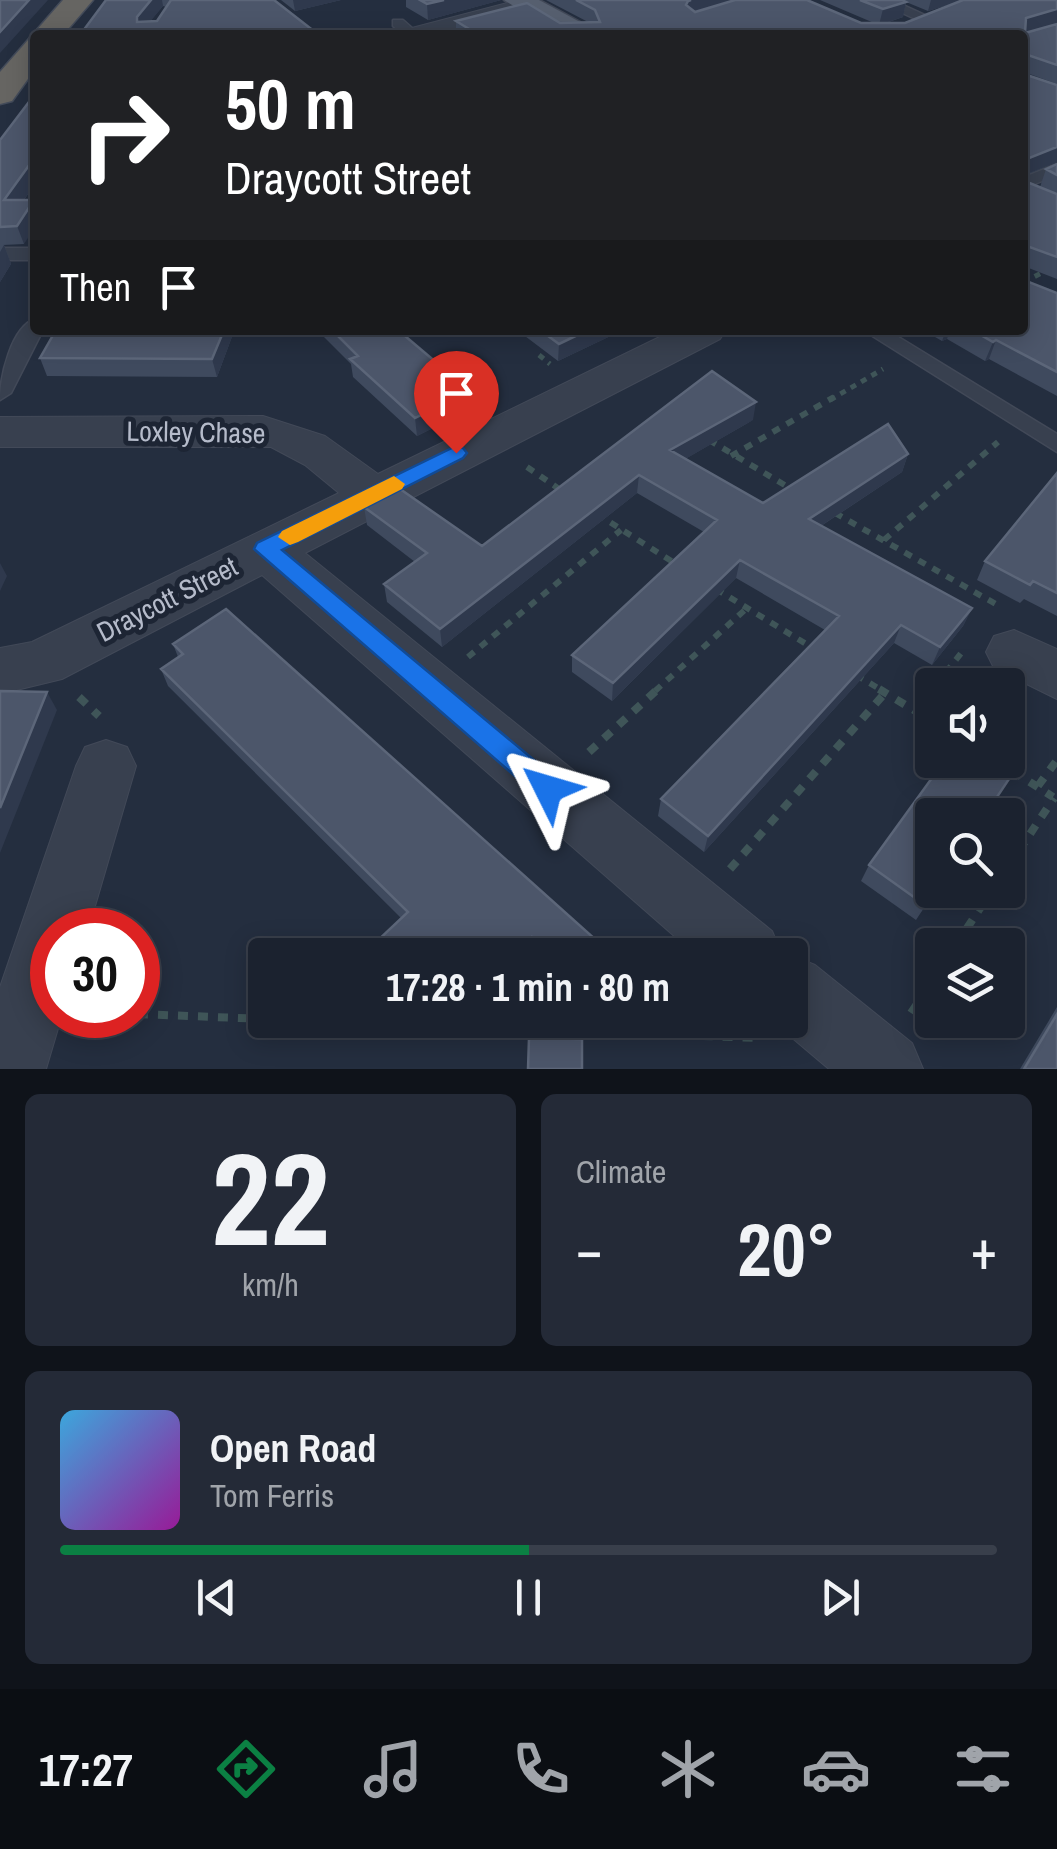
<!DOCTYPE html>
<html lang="en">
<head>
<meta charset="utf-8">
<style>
	:root { --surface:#1b222f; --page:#242a37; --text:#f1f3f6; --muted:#a0a4aa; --line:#393f4b; --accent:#0b8043 }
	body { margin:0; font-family:"Archivo Narrow",sans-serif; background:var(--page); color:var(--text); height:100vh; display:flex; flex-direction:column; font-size:38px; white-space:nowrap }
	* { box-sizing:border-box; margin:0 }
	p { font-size:32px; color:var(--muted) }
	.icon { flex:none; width:55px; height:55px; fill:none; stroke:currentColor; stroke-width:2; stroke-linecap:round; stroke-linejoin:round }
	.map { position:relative; height:1069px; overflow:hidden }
	.details { display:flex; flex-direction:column; gap:25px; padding:25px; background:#0f131a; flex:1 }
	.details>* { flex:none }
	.banner { position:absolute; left:30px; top:30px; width:998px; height:305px; border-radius:10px; box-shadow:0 5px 25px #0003,0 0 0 2px var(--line); background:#202124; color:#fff; overflow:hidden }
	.buttons { position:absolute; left:915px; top:668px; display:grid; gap:20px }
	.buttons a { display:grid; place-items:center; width:110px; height:110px; border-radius:10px; background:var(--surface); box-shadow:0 5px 25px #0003,0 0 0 2px var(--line); font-size:50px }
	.speed { position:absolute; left:30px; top:908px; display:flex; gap:20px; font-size:50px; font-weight:700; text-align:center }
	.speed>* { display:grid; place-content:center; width:130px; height:130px; border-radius:50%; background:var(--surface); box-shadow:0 5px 25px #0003,0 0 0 2px var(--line); line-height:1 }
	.speed .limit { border:15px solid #d22; background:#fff; color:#111 }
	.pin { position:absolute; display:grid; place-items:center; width:85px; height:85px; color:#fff; margin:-102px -42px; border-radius:50% 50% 50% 0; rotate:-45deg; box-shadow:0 0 10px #0007 }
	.pin .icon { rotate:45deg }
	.me { position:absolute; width:110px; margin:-55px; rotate:310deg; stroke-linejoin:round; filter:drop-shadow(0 0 8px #0008) }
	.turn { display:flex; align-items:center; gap:35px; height:210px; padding:0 30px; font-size:45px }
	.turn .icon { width:130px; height:130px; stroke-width:2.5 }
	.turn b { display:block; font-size:70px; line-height:85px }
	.then { display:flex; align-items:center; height:95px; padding:0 30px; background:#0003; gap:20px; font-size:38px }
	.big { font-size:75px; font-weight:800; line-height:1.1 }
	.details .tile { flex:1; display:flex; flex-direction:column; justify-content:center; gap:15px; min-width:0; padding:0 35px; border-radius:15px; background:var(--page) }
	.details .dial { align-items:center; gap:0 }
	.dial b { font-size:130px; line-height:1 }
	.song { display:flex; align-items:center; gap:30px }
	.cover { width:120px; height:120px; border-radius:15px; background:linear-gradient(135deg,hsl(200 70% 55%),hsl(300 70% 35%)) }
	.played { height:10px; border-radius:5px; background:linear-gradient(90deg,var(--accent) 50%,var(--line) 50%) }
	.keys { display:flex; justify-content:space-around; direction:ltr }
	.heat { display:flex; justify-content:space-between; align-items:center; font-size:55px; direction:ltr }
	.details .tiles { flex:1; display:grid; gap:25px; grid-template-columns:1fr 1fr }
	.tile:last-child { grid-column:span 2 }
	.trip { position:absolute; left:248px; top:938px; width:560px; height:100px; border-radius:10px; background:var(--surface); box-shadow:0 5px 25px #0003,0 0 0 2px var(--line); font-weight:800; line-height:100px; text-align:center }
	.tab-bar { display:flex; height:160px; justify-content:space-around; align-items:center; background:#0b0e13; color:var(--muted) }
	.tab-bar .icon { width:70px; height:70px }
	.tab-bar .selected { color:var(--accent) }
	.tab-bar b { font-size:45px; color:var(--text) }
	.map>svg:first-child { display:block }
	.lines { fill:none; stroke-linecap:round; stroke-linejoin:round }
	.service-casing { stroke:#424958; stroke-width:3 }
	.minor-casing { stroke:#424958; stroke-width:2 }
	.primary-casing { stroke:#424958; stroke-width:3 }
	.trunk-casing { stroke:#434b5a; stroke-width:3 }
	.path-far2 { stroke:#3f5558; stroke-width:5; stroke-dasharray:6 6; stroke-linecap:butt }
	.path-far1 { stroke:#3f5558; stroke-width:6; stroke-dasharray:8 8; stroke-linecap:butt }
	.path { stroke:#3f5558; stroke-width:8; stroke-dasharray:10 10; stroke-linecap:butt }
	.service { fill:#38404f; fill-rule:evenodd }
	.minor { fill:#38404f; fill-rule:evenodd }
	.primary { fill:#565f6f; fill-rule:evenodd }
	.trunk { fill:#666562; fill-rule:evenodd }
	.wall { fill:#3f4a5e; fill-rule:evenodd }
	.shaded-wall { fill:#2f394d }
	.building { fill:#4c566a; stroke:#5c6679; stroke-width:2.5 }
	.route { fill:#1a73e8; stroke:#114b97; stroke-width:2.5 }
	.slow { fill:#f59e0b }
	.labels { text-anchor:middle; stroke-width:10; stroke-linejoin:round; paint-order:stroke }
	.street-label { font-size:28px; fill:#b5bbca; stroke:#1d2534 }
</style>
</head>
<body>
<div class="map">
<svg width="1057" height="1069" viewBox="0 0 1057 1069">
	<rect width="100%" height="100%" fill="#242e3f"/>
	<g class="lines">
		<g class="service-casing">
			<path id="service" d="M874 0H892L936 20 924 23Z
				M393 20H403L420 35H404L393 26Z
				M1057 164V175L1022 189V178Z
				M0 248H35V260H0Z
				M35 319V330H43L11 393 0 400C0 377 11 327 35 319Z
				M863 330H887L1057 434V452Z"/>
		</g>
		<g class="minor-casing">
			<path id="minor" d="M519 0 532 8 528 14 449 35H404L408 29Z
				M674 330H726L720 339 305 553 772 931 782 955H696L262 575 62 679 0 694V648L32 642 339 493 305 465 271 447H0V417L263 416 325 436 378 474Z
				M1014 630 1057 649V699L994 668 986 652 994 636Z
				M106 740 127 747 136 766 88 930H52V1015H62L46 1069H0V987L76 766 85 747Z
				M790 955 815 965 912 1043 923 1069H829L771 1020H790Z"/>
		</g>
		<g class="primary-casing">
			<path id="primary" d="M504 0H539L593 29 597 35H560Z"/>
		</g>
		<g class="trunk-casing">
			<path id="trunk" d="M63 0H93L63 35H35V69L12 101 0 104V72Z"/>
		</g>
		<path class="path-far2" d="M1024 282 1057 265
			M539 355 550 364
			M830 400 883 369"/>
		<path class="path-far1" d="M709 440 793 490
			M731 456 834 397
			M527 467 562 491
			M835 513 1001 607
			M597 514 676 564
			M884 540 998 442
			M716 589 816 650
			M468 657 621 530
			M856 675 883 691
			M936 685 962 652
			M655 691 747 608"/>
		<path class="path" d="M879 689 932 721
			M79 697 99 716
			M916 711 932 690
			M589 752 658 689
			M996 760 1053 797
			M1038 786 1057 760
			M1008 867 1054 798
			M730 869 885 693
			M956 945 992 890
			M911 1013 932 981
			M138 1014 265 1019
			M303 1020 756 1038"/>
		<use href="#service" class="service"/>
		<use href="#minor" class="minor"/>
		<use href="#primary" class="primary"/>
		<use href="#trunk" class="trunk"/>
	</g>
	<path class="wall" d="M106 0H274L319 35H80ZM163 6 166 7 157 21H150Z
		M281 0H341L295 11Z
		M406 0H501L428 20 406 7Z
		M546 0H785L861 23H874L820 0H963L928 11 906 2 903 17 886 23 1025 32 1057 24V84L1024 72 1057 162 1026 175 1027 182 1040 187 1046 169 1057 164V279L1026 267V281L1057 293V396L989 359 985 361 947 339 942 341 923 330H1022V35H456V21L588 22Z
		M35 94V184L24 200V244L3 245H4L11 264 0 282V140Z
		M322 330H398L470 391 471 409 417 436 353 377 351 364 323 336Z
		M517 330H623L558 361Z
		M233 334 217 377 47 376 40 358Z
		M753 420 685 459 763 503 908 454 902 472 821 526 972 608 963 626 932 665 894 643 704 852 658 816 661 799 825 630 736 578 612 701 572 672V655L704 532 637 493 442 647 387 602 384 584 415 562 367 525 364 507 482 546Z
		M1057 473V616L1024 599 1020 603 977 580 985 561Z
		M173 644 596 940 594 955H377L374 944 401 918 168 686 161 669 178 657Z
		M1010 778 916 920 861 881 869 865Z
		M1057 1007V1069H1020Z"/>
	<path class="shaded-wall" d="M29 0H48L0 53V32Z
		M151 0H162L163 6 141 33 137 17Z
		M293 0H341L295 11Z
		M444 0H501L428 20 427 4Z
		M691 0H739L684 21 686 5 688 1Z
		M931 0H963L928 11Z
		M906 2 903 17 879 25 883 9Z
		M1057 9V24L1021 33 1026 18Z
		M1057 147V162L1022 176 1024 160Z
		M35 157V184L11 218 4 200Z
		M34 200 35 227 24 244 17 226Z
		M4 245 11 264 0 282V252Z
		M224 330H232L233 334 217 377 212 359Z
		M588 330H623L558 361 559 344Z
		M946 330H950L947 339 942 341Z
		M996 340 989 359 985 361 993 342Z
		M470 391 471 409 417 436 415 418Z
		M756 402 753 420 668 469 670 450Z
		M908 454 902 472 804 537 809 519Z
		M639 475 637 493 442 647 440 629Z
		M740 560 736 578 612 701 613 683Z
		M0 563 7 576 0 591Z
		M972 608 963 626 932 665 940 647Z
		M901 625 894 643 704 852 708 836Z
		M47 692 57 710 0 853V808Z
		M531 938V953L529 955H515Z
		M596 940 594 955H581Z"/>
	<path class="building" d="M0 0H29L0 32Z
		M106 0H151L137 17V22L157 21 171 0H274L319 35H80Z
		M420 0H444L427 4Z
		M576 0H691L688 1 686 5 695 12 735 0H807L861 23H905L963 0H1057V9L1026 18 1025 33 1057 24V65L1025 54 1024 74 1057 85V147L1024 160 1027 182 1057 194V257L1027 246 1026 281 1057 293V372L996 340 993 342 972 330H1022V231L1027 229 1022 227V35H479L456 21 527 3 560 23 600 22 595 10Z
		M860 0H902L906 2 883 9Z
		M35 94V157L4 200H34L17 226 0 227V140Z
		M1057 164V175L1046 169Z
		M56 330H224L212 359 40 358Z
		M332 330H398L470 391 415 418 350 359 358 356Z
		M540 330H588L559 344Z
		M712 371 756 402 670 450 763 503 888 424 908 454 809 519 972 608 940 647 901 625 708 836 661 799 839 616 740 560 613 683 572 655 717 520 639 475 440 629 384 584 427 553 364 507 400 489 482 546Z
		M1057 473V593L1033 581 1030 585 985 561Z
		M226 609 596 940 581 955H531V938L515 955H385L374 944 408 912 161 669 183 654 173 644Z
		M0 691 47 692 0 808Z
		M1008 753 1021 761 985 815H932V890H935L925 905 869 865 945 760H1008Z
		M1057 1014V1069H1024Z
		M529 1038 582 1039V1069H528Z"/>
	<path class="route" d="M456 446 463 448 467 453 463 458 282 550 558 780 562 789 558 797 548 801 539 797 254 549 257 543Z"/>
	<path class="slow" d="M394 476 405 484 402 489 298 542 290 545 278 537 282 531Z"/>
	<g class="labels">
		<g class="street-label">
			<text transform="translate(196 432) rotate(1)" y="10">Loxley Chase</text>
			<text transform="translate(167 599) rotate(-27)" y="10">Draycott Street</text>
		</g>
	</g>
</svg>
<div class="buttons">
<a><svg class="icon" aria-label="sound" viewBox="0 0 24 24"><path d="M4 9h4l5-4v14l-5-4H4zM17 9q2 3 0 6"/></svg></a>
<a><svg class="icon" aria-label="search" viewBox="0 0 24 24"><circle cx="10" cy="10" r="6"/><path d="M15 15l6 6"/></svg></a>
<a><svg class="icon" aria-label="layers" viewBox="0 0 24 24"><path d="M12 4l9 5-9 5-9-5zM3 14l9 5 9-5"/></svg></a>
</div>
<div class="speed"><div class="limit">30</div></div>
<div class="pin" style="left:456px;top:453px;background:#d93025"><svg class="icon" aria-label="arrive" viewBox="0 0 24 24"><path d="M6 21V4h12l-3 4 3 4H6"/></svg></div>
<svg class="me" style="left:548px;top:789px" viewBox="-20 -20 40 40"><path d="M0-17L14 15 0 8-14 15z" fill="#1a73e8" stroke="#fff" stroke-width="4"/></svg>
<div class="trip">17:28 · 1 min · 80 m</div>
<div class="banner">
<div class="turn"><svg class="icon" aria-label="right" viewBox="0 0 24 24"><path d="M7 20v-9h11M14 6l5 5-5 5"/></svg><div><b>50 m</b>Draycott Street</div></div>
<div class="then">Then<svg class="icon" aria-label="arrive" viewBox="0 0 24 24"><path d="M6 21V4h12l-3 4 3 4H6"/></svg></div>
</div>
</div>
<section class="details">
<div class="tiles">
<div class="tile dial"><b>22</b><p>km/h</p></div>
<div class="tile"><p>Climate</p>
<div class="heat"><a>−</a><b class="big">20°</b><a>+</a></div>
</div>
<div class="tile">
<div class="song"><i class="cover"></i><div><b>Open Road</b><p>Tom Ferris</p></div></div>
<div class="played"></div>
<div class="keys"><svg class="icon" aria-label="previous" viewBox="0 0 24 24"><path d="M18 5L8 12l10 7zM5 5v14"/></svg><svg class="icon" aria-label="pause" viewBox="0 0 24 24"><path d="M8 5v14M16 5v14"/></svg><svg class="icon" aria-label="next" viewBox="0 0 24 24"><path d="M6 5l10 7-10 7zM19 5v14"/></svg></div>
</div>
</div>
</section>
<nav class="tab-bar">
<b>17:27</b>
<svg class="icon selected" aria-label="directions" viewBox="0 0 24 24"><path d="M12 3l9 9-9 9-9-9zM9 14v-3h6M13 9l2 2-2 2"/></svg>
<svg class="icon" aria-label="music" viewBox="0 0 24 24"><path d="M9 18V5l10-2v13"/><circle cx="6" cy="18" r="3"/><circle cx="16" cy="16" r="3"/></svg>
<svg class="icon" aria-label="phone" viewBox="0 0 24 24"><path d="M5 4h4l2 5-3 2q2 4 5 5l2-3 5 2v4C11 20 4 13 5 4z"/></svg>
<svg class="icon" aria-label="climate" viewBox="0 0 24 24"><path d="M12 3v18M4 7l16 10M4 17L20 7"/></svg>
<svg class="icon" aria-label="car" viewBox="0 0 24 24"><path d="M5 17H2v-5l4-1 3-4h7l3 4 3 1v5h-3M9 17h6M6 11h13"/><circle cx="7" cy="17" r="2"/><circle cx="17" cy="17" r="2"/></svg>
<svg class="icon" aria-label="filters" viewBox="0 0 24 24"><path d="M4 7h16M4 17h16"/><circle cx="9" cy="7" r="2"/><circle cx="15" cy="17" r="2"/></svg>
</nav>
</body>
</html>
